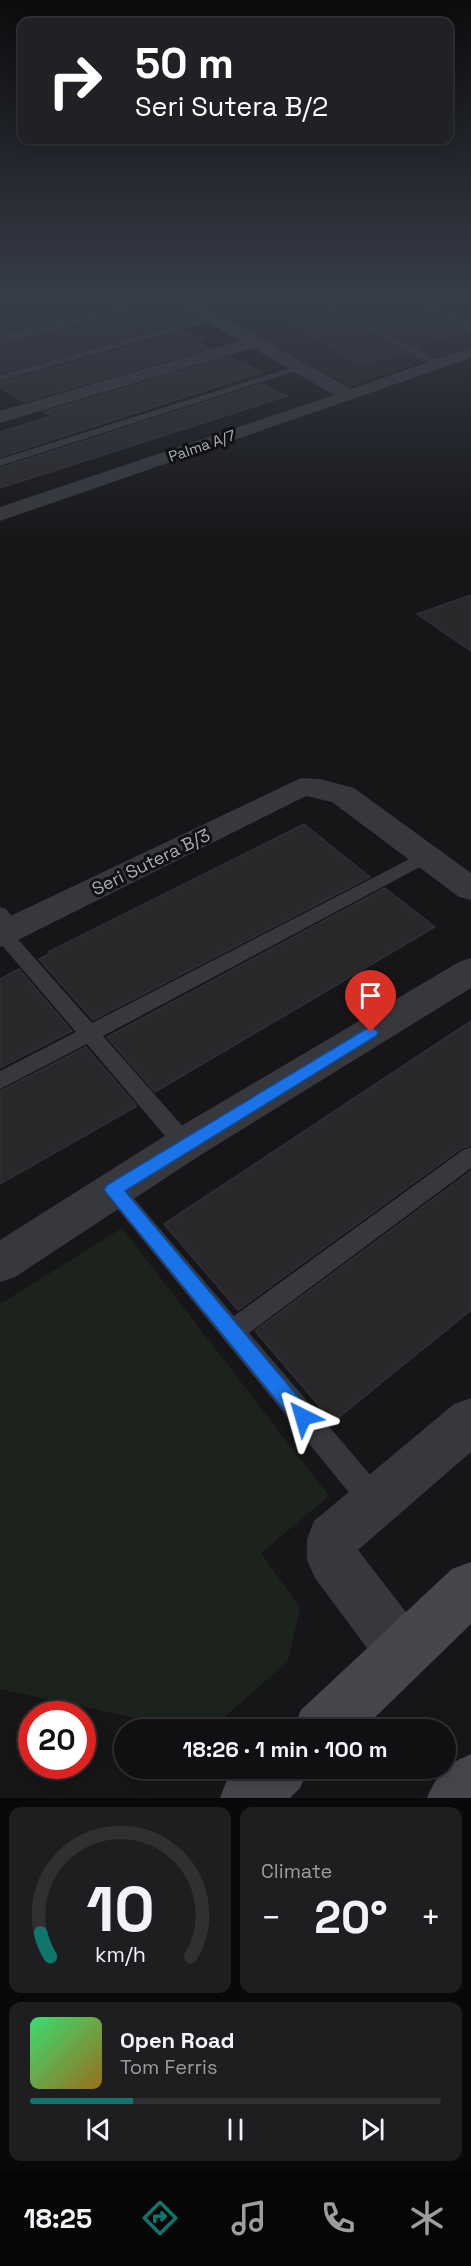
<!DOCTYPE html>
<html lang="en">
<head>
<meta charset="utf-8">
<style>
	:root { --surface:#101012; --page:#1e1e20; --text:#f1f3f6; --muted:#9c9d9f; --line:#303032; --accent:#0f766e }
	body { margin:0; font-family:"Space Grotesk",sans-serif; background:var(--page); color:var(--text); height:100vh; display:flex; flex-direction:column; font-size:22px; white-space:nowrap }
	* { box-sizing:border-box; margin:0 }
	p { font-size:20px; color:var(--muted) }
	.icon { flex:none; width:33px; height:33px; fill:none; stroke:currentColor; stroke-width:2; stroke-linecap:round; stroke-linejoin:round }
	.map { position:relative; height:1798px; overflow:hidden }
	.side { display:flex; flex-direction:column; gap:9px; padding:9px; background:#09090a; flex:1 }
	.side>* { flex:none }
	.banner { position:absolute; left:18px; top:18px; width:435px; height:126px; border-radius:12px; box-shadow:0 3px 15px #0003,0 0 0 2px var(--line); background:#202124; color:#fff; overflow:hidden }
	.speed { position:absolute; left:18px; top:1701px; display:flex; gap:12px; font-size:30px; font-weight:700; text-align:center }
	.speed>* { display:grid; place-content:center; width:78px; height:78px; border-radius:50%; background:var(--surface); box-shadow:0 3px 15px #0003,0 0 0 2px var(--line); line-height:1 }
	.speed .limit { border:9px solid #d22; background:#fff; color:#111 }
	.pin { position:absolute; display:grid; place-items:center; width:51px; height:51px; color:#fff; margin:-62px -26px; border-radius:50% 50% 50% 0; rotate:-45deg; box-shadow:0 0 6px #0007 }
	.pin .icon { rotate:45deg }
	.me { position:absolute; width:66px; margin:-33px; rotate:320deg; stroke-linejoin:round; filter:drop-shadow(0 0 4px #0008) }
	.turn { display:flex; align-items:center; gap:21px; height:126px; padding:0 18px; font-size:27px }
	.turn .icon { width:78px; height:78px; stroke-width:2.5 }
	.turn b { display:block; font-size:42px; line-height:51px }
	.big { font-size:45px; font-weight:800; line-height:1.1 }
	.side .tile { flex:1; display:flex; flex-direction:column; justify-content:center; gap:9px; min-width:0; padding:0 21px; border-radius:12px; background:var(--page) }
	.side .dial { align-items:center; gap:0 }
	.dial svg { height:156px; overflow:visible; fill:none; stroke:var(--line); stroke-width:7; stroke-linecap:round; text-anchor:middle }
	.dial text { fill:var(--text); stroke:none }
	.song { display:flex; align-items:center; gap:18px }
	.cover { width:72px; height:72px; border-radius:9px; background:linear-gradient(135deg,hsl(140 70% 55%),hsl(40 70% 35%)) }
	.played { height:6px; border-radius:3px; background:linear-gradient(90deg,var(--accent) 25%,var(--line) 25%) }
	.keys { display:flex; justify-content:space-around; direction:ltr }
	.heat { display:flex; justify-content:space-between; align-items:center; font-size:33px; direction:ltr }
	.side .tiles { flex:1; display:grid; gap:9px; grid-template-columns:1fr 1fr }
	.tile:last-child { grid-column:span 2 }
	.trip { position:absolute; left:114px; top:1719px; width:342px; height:60px; border-radius:30px; background:var(--surface); box-shadow:0 3px 15px #0003,0 0 0 2px var(--line); font-weight:800; line-height:60px; text-align:center }
	.tabs { display:flex; height:96px; justify-content:space-around; align-items:center; background:#060607; color:var(--muted) }
	.tabs .icon { width:42px; height:42px }
	.tabs .active { color:var(--accent) }
	.tabs b { font-size:27px; color:var(--text) }
	.map>svg:first-child { display:block }
	.built { fill:#222225 }
	.green { fill:#1c231d }
	.building { fill:#29292c; stroke:#303034; stroke-width:1.5 }
	.lines { fill:none; stroke-linecap:round; stroke-linejoin:round }
	.lane { fill:#37383d; fill-rule:evenodd }
	.street { fill:#37383d; fill-rule:evenodd }
	.secondary { fill:#45474d; fill-rule:evenodd }
	.route { fill:#1a73e8; stroke:#114b97; stroke-width:1.5 }
	.labels { text-anchor:middle; stroke-width:6; stroke-linejoin:round; paint-order:stroke }
	.far-street-label { font-size:15px; fill:#a8adb8; stroke:#111113 }
	.street-label { font-size:18px; fill:#a8adb8; stroke:#111113 }
</style>
</head>
<body>
<div class="map">
<svg width="471" height="1798" viewBox="0 0 471 1798">
	<rect width="100%" height="100%" fill="#161618"/>
	<path class="built" d="M179 293H471V346L350 387Z"/>
	<path class="green" d="M122 1228 329 1496 261 1553 300 1608 288 1661 211 1729H187L0 1689V1304Z"/>
	<path class="building" d="M57 293H152L0 333V311Z
		M186 293H272L230 303 229 305 232 308 219 312Z
		M313 293H388L467 333 413 345Z
		M416 293H471V319Z
		M298 297 405 352 409 354 360 364 258 306Z
		M170 302 196 318 0 373V347Z
		M186 331 204 339 195 342 209 348 24 402 0 388V383Z
		M229 357 262 372 0 457V432L52 416 44 412Z
		M262 384 287 396 0 488V468Z
		M471 595V651L417 614Z
		M304 824 370 877 93 1020 39 959 49 954 48 952Z
		M385 888 435 927 155 1092 107 1037Z
		M19 969 72 1031 0 1068V979Z
		M471 1021V1145L462 1148 238 1310 164 1224Z
		M86 1047 137 1106 0 1184V1091Z
		M471 1171V1310L333 1422 255 1331Z"/>
	<g class="lines">
		<path class="lane" d="M40 293H55L0 309V303Z
			M282 293H308L441 362 433 364 298 295 235 308 231 305Z
			M213 315 218 318 216 320 0 381V375Z
			M297 366 305 368 0 466V459Z
			M427 850 433 852 436 856 433 860 103 1036 193 1138 196 1144 193 1150 185 1153 177 1150 87 1044 0 1089V1071L76 1032 0 943V907L6 909 23 930 15 936 92 1023Z
			M471 1147V1168L249 1333 384 1491 388 1501 384 1511 374 1515 364 1511 102 1190 105 1183 113 1180 121 1183 234 1316 463 1150Z"/>
		<path class="street" d="M161 293H181L351 389 471 347V358L0 521V507L334 395 253 348 0 423V411L240 341 170 300 0 345V335Z
			M390 293H411L471 321V332Z
			M301 778 320 779 354 788 471 873V900L459 897 332 802 306 796 12 943 0 947V921Z
			M471 958V988L199 1156 15 1277 0 1282V1240L171 1132 459 962Z
			M471 1398V1452L358 1550 422 1633 430 1652 422 1671 403 1679 384 1671 315 1578 307 1560V1539L314 1521 454 1404Z"/>
		<path class="secondary" d="M471 1562V1624L362 1730H293L301 1710 452 1569Z
			M471 1754V1798H427C437 1774 447 1764 471 1754Z
			M238 1768H309L300 1788 290 1798H220L228 1777Z"/>
	</g>
	<linearGradient id="sky" x2="0" y2="1"><stop stop-color="#0c0c0d"/><stop offset="0.54" stop-color="#363c48"/><stop offset="1" stop-color="#363c48" stop-opacity="0"/></linearGradient>
	<rect width="471" height="545" fill="url(#sky)"/>
	<path class="route" d="M371 1026 378 1032 376 1036 125 1191 310 1411 313 1417 310 1424 303 1427 296 1424 104 1190 107 1185Z"/>
	<g class="labels">
		<g class="far-street-label">
			<text transform="translate(202 446) rotate(-19)" y="5">Palma A/7</text>
		</g>
		<g class="street-label">
			<text transform="translate(151 862) rotate(-26)" y="6">Seri Sutera B/3</text>
		</g>
	</g>
</svg>
<div class="speed"><div class="limit">20</div></div>
<div class="pin" style="left:371px;top:1032px;background:#d93025"><svg class="icon" aria-label="arrive" viewBox="0 0 24 24"><path d="M6 21V4h12l-3 4 3 4H6"/></svg></div>
<svg class="me" style="left:303px;top:1417px" viewBox="-20 -20 40 40"><path d="M0-17L14 15 0 8-14 15z" fill="#1a73e8" stroke="#fff" stroke-width="4"/></svg>
<div class="trip">18:26 · 1 min · 100 m</div>
<div class="banner">
<div class="turn"><svg class="icon" aria-label="right" viewBox="0 0 24 24"><path d="M7 20v-9h11M14 6l5 5-5 5"/></svg><div><b>50 m</b>Seri Sutera B/2</div></div>
</div>
</div>
<section class="side">
<div class="tiles">
<div class="tile dial"><svg viewBox="0 0 100 80">
<path d="M14 69A42 42 0 1 1 86 69"/>
<path d="M14 69A42 42 0 0 1 9 57" stroke="#0f766e"/>
<text x="50" y="56" font-size="32" font-weight="700">10</text>
<text x="50" y="72" font-size="11">km/h</text>
</svg></div>
<div class="tile"><p>Climate</p>
<div class="heat"><a>−</a><b class="big">20°</b><a>+</a></div>
</div>
<div class="tile">
<div class="song"><i class="cover"></i><div><b>Open Road</b><p>Tom Ferris</p></div></div>
<div class="played"></div>
<div class="keys"><svg class="icon" aria-label="previous" viewBox="0 0 24 24"><path d="M18 5L8 12l10 7zM5 5v14"/></svg><svg class="icon" aria-label="pause" viewBox="0 0 24 24"><path d="M8 5v14M16 5v14"/></svg><svg class="icon" aria-label="next" viewBox="0 0 24 24"><path d="M6 5l10 7-10 7zM19 5v14"/></svg></div>
</div>
</div>
</section>
<nav class="tabs">
<b>18:25</b>
<svg class="icon active" aria-label="directions" viewBox="0 0 24 24"><path d="M12 3l9 9-9 9-9-9zM9 14v-3h6M13 9l2 2-2 2"/></svg>
<svg class="icon" aria-label="music" viewBox="0 0 24 24"><path d="M9 18V5l10-2v13"/><circle cx="6" cy="18" r="3"/><circle cx="16" cy="16" r="3"/></svg>
<svg class="icon" aria-label="phone" viewBox="0 0 24 24"><path d="M5 4h4l2 5-3 2q2 4 5 5l2-3 5 2v4C11 20 4 13 5 4z"/></svg>
<svg class="icon" aria-label="climate" viewBox="0 0 24 24"><path d="M12 3v18M4 7l16 10M4 17L20 7"/></svg>
</nav>
</body>
</html>
